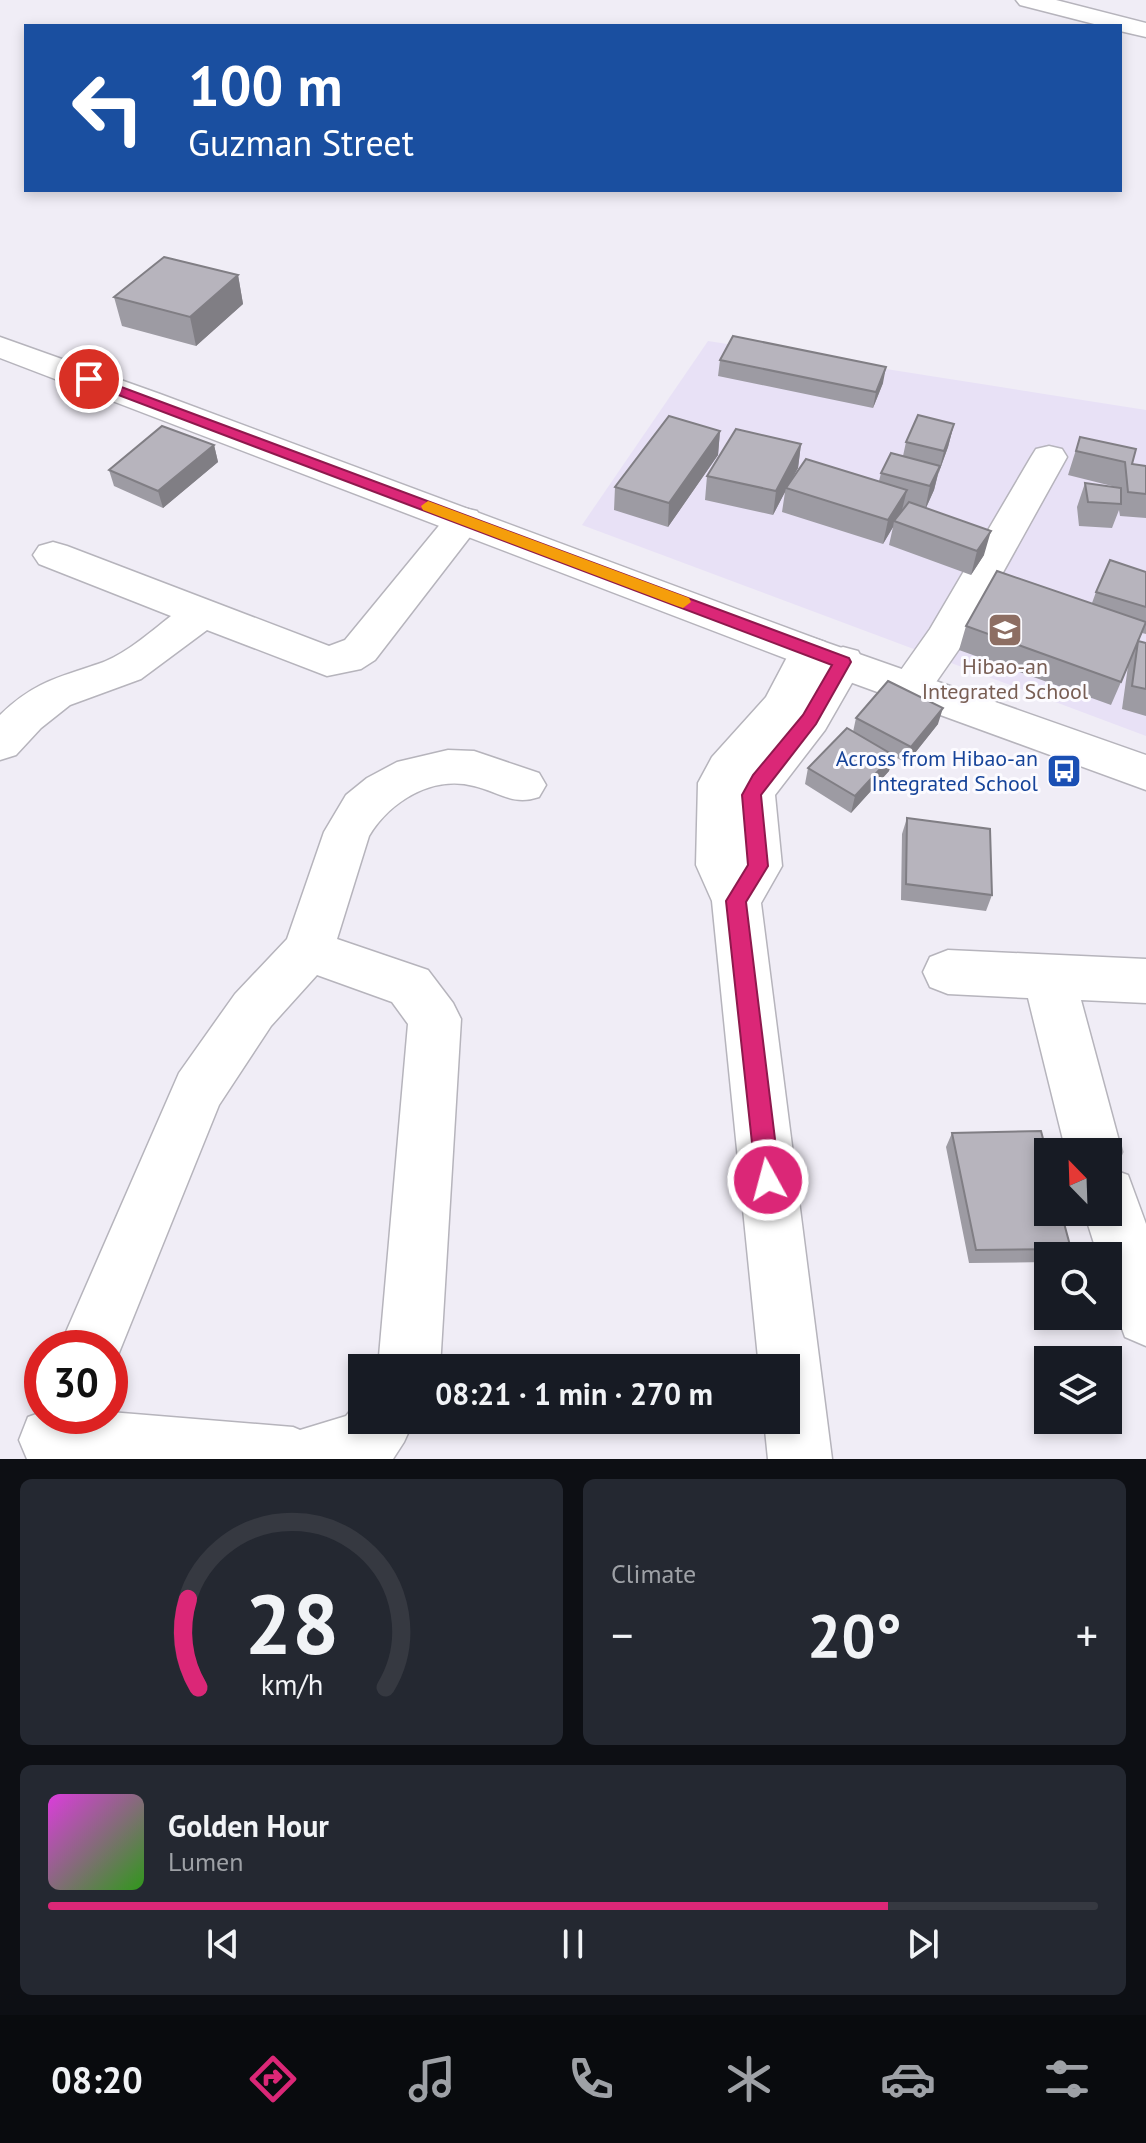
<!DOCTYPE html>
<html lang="en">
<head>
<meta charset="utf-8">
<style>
	:root { --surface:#171b24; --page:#242831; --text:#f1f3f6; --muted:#9ea1a6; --line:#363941; --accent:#db2777 }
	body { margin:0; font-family:"PT Sans",sans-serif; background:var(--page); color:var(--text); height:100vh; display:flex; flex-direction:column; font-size:30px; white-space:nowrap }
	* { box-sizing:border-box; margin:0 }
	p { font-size:26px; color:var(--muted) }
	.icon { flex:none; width:44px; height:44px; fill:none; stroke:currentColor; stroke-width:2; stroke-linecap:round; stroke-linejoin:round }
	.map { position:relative; height:1459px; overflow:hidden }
	.side { display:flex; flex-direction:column; gap:20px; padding:20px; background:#0d0f14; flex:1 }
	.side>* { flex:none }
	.hud { position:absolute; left:24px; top:24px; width:1098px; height:168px; border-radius:0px; box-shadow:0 4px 12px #0003; background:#1a4fa0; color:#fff; overflow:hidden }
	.needle { width:52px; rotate:337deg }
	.fabs { position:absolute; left:1034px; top:1138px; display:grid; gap:16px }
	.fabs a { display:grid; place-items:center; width:88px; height:88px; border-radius:0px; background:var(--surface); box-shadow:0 4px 12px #0003; font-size:40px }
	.speed { position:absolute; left:24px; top:1330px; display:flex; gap:16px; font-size:40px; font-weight:700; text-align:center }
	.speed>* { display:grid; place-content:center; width:104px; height:104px; border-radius:50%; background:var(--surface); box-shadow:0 4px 12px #0003; line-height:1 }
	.speed .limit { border:12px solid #d22; background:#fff; color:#111 }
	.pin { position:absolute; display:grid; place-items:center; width:68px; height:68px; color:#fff; margin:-34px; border:4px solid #fff; border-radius:50%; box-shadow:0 2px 8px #0007 }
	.me { position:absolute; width:88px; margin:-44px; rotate:353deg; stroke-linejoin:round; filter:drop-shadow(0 0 6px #0008) }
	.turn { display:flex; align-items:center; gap:28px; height:168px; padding:0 32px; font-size:36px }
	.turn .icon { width:104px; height:104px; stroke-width:2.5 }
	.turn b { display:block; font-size:56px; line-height:68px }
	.big { font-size:60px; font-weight:700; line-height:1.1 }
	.side .tile { flex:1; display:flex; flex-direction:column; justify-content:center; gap:12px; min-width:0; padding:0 28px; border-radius:12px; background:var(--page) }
	.side .dial { align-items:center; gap:0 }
	.dial svg { height:208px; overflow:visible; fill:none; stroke:var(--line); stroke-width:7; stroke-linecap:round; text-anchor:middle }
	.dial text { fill:var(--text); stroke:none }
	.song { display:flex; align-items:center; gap:24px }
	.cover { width:96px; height:96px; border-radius:12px; background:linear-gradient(135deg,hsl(300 70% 55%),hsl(110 70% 35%)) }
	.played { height:8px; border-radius:4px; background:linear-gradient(90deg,var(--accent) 80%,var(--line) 80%) }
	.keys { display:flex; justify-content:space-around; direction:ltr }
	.heat { display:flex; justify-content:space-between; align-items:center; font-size:44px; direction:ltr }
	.side .tiles { flex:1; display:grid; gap:20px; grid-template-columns:1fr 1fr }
	.tile:last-child { grid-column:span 2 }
	.trip { position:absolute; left:348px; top:1354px; width:452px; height:80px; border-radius:0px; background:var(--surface); box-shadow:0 4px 12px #0003; font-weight:700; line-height:80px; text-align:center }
	.dock { display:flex; height:128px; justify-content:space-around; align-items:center; background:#090b0e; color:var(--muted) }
	.dock .icon { width:56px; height:56px }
	.dock .active { color:var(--accent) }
	.dock b { font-size:36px; color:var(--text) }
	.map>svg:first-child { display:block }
	.education { fill:#e8e1f6 }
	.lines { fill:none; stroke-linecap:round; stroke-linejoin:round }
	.minor-casing { stroke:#b6b4bc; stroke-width:3 }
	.major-casing { stroke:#b6b4bc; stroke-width:3 }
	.minor { fill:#fff; fill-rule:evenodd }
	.major { fill:#fff; fill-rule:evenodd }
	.wall { fill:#9d9ba3 }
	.shaded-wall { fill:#807e84 }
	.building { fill:#b7b4bd; stroke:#807e84; stroke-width:2 }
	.route { fill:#db2777; stroke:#8e194d; stroke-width:2 }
	.slow { fill:#f59e0b }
	.labels { text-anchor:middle; stroke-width:6; stroke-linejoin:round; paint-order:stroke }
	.education-label { font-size:22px; fill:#785e54; stroke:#fcfbff }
	.transit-label { font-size:22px; fill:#164399; stroke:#fcfbff; text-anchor:end }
</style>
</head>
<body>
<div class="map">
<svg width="1146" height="1459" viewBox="0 0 1146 1459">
	<rect width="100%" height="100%" fill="#f0edf6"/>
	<path class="education" d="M708 341 1146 410V736L582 525Z"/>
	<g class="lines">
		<g class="minor-casing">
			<path id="minor" d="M1016 0H1056L1146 23V37L1120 31V26H1102L1020 5Z
				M1049 446 1062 449 1067 457 966 639 925 698 910 702 895 698 889 687 930 629 1031 457 1036 449Z
				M464 508 477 511 483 520 375 660 361 669 327 676 207 630 141 679 70 705 41 728 16 755 0 760V715C33 683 56 678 98 664 125 655 149 633 171 616L39 564 33 555 39 546 53 542 67 546 329 646 345 640 451 511Z
				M810 637 825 642 830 651 843 647 858 651 864 662 825 730 775 795 782 866 761 903 832 1459H768L764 1420H786V1368H759L712 901 696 865 698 783 712 757 766 697 795 642Z
				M448 750 474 751 539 773 546 785 539 797C513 806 499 792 474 786 433 775 390 801 369 836L337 939 428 970 453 1003 461 1019 440 1368H378L408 1024 392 1002 317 975 271 1026 219 1105 112 1370 110 1348H59L179 1073 235 994 287 939 324 832 346 795 367 778 397 762Z
				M948 950 1146 959V1003L1081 1000 1122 1152 1114 1170 1128 1175 1146 1224V1346L1125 1337 1108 1290V1256H1098L1084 1212H1108V1152H1066L1028 998 948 994 930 987 923 972 930 957Z
				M362 1396V1420H414L404 1442 393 1459H27L19 1440 28 1417 42 1412V1416H110V1412L293 1427 300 1430 346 1416Z"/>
		</g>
		<g class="major-casing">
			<path id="major" d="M0 337 160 394 825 642 1146 755V790L795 662 0 358Z"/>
		</g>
		<use href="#minor" class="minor"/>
		<use href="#major" class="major"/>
	</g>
	<path class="wall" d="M238 275 243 304 196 346 122 326 114 297Z
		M720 360 883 383 873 408 718 376Z
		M954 424 948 447 938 474 934 490 926 508 984 555 971 575 889 545 893 527 883 544 782 512 785 492 773 515 705 500 707 476 801 444 798 468 792 478 879 481 881 473 903 456 906 442Z
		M720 431 718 455 668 527 614 510 615 487Z
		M1080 437 1132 464 1146 466V518L1120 516 1119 510 1112 528 1079 526 1077 507 1085 483 1116 487 1068 475Z
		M214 445 218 462 163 508 114 486 109 470Z
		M1146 572V634L1142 633 1138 641 1146 643V716L1122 709 1128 666 1111 705 959 650 966 626 1092 603 1096 592Z
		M856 718 938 724 907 763 893 756 889 771 851 813 805 784 808 768 853 732Z
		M907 818 992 895 986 911 901 900 902 834Z
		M952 1133 1071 1249 1066 1256H1048V1262L969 1263 946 1147Z"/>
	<path class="shaded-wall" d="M238 275 243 304 196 346 190 317Z
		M886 367 883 383 873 408 876 392Z
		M954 424 948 447 938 475 944 451Z
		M720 431 718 455 668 527 669 503Z
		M801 444 798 468 787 488H786L785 492 773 515 776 491Z
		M214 445 218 462 163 508 158 491Z
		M940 466 934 490 925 510 930 486Z
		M907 490 901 514 894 521 893 527 883 544 888 520Z
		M991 531 984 555 971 575 977 551Z
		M943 708 938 724 907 763 911 747Z
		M893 755 889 771 851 813 855 796Z"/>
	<path class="building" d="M164 257 238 275 190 317 114 297Z
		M733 336 886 367 876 392 720 360Z
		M918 415 954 424 944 451 906 442Z
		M669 416 720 431 669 503 615 487Z
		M162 426 214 445 158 491 109 470Z
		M736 429 801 444 776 491 707 476Z
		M1080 437 1136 449 1132 464 1146 466V494L1128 492 1125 462 1076 451Z
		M891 453 940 466 930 486 881 473Z
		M806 459 907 490 888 520 786 488Z
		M1085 483 1121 488V504L1088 502Z
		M909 502 991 531 977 551 894 521Z
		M1110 560 1146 572V607L1096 592Z
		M997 571 1146 622 1121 682 966 626Z
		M1138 641 1146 643V689L1132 686Z
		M888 681 943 708 911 747 856 718Z
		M847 728 893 755 855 796 808 768Z
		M907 818 990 829 992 895 906 884Z
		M1041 1131 1048 1158V1212H1061L1071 1249 976 1250 952 1133Z"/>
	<path class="route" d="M89 375 849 658 851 662 816 724 761 795 768 866 746 902 780 1180 776 1188 768 1191 759 1188 756 1180 726 901 748 865 742 795 753 775 803 715 832 665 84 382 82 379Z"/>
	<path class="slow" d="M428 501 689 598 691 602 683 608 677 606 423 510 421 506Z"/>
	<defs>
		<g id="school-square" transform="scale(1.8)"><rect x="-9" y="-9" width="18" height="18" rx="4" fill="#8d6e63" stroke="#fcfbff"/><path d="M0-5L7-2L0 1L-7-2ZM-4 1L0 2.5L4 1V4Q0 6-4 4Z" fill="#fff"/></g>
		<g id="bus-square" transform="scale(1.8)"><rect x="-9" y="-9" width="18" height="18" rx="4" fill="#1a4fb4" stroke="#fcfbff"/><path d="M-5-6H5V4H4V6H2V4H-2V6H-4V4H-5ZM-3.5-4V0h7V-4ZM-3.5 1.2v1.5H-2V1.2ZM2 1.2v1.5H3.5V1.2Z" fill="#fff"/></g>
	</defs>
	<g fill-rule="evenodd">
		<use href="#school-square" x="1005" y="630"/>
		<use href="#bus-square" x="1064" y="771"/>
	</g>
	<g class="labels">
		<g class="education-label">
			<text x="1005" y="674">Hibao-an<tspan x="1005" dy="25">Integrated School</tspan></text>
		</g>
		<g class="transit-label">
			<text x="1038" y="766">Across from Hibao-an<tspan x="1038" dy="25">Integrated School</tspan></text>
		</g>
	</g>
</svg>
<div class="fabs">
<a><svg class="needle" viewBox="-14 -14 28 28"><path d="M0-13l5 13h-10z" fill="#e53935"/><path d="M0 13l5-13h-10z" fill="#9ea1a6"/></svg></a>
<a><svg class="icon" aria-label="search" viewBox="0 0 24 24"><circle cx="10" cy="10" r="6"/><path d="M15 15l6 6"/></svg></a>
<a><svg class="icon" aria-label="layers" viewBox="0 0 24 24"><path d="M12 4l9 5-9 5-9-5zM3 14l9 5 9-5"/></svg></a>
</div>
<div class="speed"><div class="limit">30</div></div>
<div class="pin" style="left:89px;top:379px;background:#d93025"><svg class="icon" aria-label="arrive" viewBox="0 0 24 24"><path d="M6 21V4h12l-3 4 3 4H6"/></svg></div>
<svg class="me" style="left:768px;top:1180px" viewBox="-20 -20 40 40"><circle r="17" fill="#db2777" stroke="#fff" stroke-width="3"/><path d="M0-11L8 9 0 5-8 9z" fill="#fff"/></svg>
<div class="trip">08:21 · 1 min · 270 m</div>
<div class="hud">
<div class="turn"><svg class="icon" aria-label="left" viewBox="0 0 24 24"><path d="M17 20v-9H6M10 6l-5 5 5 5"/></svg><div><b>100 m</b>Guzman Street</div></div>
</div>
</div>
<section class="side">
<div class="tiles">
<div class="tile dial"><svg viewBox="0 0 100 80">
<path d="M14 69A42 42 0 1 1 86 69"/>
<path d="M14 69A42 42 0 0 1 10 35" stroke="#db2777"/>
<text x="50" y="56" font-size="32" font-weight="700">28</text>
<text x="50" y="72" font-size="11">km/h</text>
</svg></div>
<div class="tile"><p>Climate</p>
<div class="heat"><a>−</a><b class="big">20°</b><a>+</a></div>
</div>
<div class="tile">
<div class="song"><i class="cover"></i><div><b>Golden Hour</b><p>Lumen</p></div></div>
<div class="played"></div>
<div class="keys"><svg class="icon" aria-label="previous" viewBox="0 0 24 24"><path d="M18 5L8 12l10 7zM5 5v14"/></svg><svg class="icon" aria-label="pause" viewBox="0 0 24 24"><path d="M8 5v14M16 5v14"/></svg><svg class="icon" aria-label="next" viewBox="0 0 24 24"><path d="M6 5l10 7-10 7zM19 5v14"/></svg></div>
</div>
</div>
</section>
<nav class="dock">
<b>08:20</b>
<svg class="icon active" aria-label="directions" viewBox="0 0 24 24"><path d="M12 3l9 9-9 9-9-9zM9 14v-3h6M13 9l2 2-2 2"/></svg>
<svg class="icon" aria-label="music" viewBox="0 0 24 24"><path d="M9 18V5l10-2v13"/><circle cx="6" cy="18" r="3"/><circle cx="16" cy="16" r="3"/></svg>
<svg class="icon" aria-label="phone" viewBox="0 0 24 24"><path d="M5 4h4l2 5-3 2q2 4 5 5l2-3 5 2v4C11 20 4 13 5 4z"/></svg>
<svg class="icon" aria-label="climate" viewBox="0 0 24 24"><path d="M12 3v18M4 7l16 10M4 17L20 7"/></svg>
<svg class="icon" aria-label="car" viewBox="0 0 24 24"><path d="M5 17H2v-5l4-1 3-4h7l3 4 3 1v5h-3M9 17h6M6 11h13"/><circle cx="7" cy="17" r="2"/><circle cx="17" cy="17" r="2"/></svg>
<svg class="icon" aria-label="filters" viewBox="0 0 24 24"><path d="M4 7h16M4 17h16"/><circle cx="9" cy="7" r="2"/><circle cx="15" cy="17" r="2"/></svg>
</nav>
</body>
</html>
